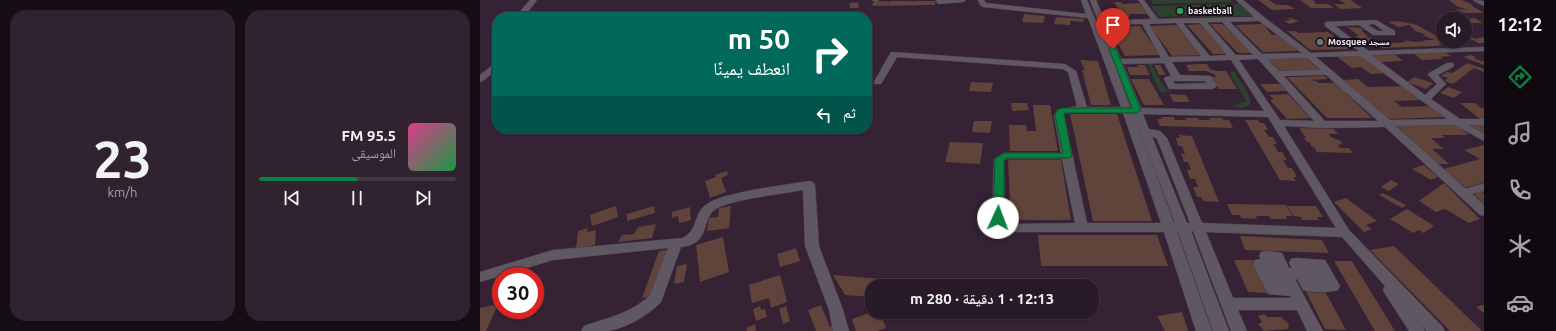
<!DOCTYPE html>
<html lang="ar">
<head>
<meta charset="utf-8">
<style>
	:root { --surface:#281a27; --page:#30232f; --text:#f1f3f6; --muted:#a5a1a7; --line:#443844; --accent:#0b8043 }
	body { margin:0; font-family:Ubuntu,"Noto Naskh Arabic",sans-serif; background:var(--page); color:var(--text); direction:rtl; height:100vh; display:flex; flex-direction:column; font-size:15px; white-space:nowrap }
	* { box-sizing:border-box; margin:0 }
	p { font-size:13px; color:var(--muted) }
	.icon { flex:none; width:22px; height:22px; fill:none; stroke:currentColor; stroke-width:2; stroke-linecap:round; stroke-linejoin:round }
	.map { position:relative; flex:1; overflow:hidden; direction:ltr }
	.side { display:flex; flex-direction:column; gap:10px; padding:10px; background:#160e15; width:480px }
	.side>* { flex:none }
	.guide { position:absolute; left:12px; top:12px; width:380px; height:122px; border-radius:16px; box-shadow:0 1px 3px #0004,0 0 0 1px var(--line); direction:rtl; background:#00695c; color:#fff; overflow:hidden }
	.buttons { position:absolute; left:956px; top:12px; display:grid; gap:8px }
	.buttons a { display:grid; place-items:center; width:36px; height:36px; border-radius:50%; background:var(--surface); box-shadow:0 1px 3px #0004,0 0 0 1px var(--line); font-size:20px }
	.speed { position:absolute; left:12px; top:267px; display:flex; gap:8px; font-size:20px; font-weight:700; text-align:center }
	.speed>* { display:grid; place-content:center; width:52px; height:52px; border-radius:50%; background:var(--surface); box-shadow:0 1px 3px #0004,0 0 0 1px var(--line); line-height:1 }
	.speed .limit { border:6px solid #d22; background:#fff; color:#111 }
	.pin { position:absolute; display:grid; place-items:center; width:34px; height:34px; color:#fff; margin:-41px -17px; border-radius:50% 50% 50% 0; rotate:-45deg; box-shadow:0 0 4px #0007 }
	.pin .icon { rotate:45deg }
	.me { position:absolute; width:44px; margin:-22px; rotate:2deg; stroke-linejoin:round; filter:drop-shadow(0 0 3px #0008) }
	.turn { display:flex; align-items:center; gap:14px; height:84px; padding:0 16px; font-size:18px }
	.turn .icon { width:52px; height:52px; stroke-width:2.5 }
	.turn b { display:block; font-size:28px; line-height:34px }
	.then { display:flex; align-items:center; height:38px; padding:0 16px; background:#0003; gap:8px; font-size:15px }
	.side .card { flex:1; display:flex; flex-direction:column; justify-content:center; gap:6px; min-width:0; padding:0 14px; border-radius:16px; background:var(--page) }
	.side .dial { align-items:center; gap:0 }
	.dial b { font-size:52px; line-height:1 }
	.song { display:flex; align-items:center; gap:12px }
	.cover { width:48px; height:48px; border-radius:6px; background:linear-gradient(135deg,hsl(330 70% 55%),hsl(140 70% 35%)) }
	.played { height:4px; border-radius:2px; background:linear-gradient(90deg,var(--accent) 50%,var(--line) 50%) }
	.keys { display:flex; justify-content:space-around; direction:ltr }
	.side .tiles { flex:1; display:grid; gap:10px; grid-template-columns:repeat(2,1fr) }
	.trip { position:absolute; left:385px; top:279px; width:234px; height:40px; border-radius:16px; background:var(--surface); box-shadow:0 1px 3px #0004,0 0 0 1px var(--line); font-weight:600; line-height:40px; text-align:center; direction:rtl }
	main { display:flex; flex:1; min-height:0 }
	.tab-bar { display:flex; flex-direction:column; width:72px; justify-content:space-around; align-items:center; background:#100a10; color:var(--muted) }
	.tab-bar .icon { width:28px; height:28px }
	.tab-bar .on { color:var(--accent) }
	.tab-bar b { font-size:18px; color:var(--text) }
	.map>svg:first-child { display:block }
	.green { fill:#2d412f }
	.building { fill:#60433b }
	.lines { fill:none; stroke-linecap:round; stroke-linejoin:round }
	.minor-casing { stroke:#513e50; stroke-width:1 }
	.minor { fill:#5f5761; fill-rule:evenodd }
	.route { fill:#0b8043; stroke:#07532c }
	.leisure-dot { fill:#2e9e5b; stroke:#170f17; stroke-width:1.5 }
	.worship-dot { fill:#6b7280; stroke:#170f17; stroke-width:1.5 }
	.labels { text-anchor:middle; stroke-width:4; stroke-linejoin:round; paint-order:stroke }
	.far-poi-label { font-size:9px; font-weight:bold; fill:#faedf9; stroke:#170f17; text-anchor:start }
</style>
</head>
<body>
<main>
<nav class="tab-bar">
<b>12:12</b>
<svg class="icon on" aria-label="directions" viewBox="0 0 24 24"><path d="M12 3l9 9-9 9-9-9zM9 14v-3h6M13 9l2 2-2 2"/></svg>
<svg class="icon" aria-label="music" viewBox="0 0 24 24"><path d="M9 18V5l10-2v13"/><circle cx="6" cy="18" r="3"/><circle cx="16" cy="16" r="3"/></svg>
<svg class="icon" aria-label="phone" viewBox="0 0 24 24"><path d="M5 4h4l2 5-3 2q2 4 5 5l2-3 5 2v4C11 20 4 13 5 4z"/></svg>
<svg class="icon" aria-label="climate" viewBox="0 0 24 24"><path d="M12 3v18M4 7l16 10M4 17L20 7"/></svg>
<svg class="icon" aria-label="car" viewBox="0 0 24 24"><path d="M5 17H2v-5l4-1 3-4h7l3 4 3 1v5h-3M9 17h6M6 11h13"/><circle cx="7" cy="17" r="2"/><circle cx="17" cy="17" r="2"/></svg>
</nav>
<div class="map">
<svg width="1004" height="331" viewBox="0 0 1004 331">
	<rect width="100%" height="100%" fill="#352234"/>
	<path class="green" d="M670 0H750L753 2 673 4Z
		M759 4 773 16 679 18 731 16 721 5Z
		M719 5 730 15 679 17 671 6Z
		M668 63H679L673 64 672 66 685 88 690 91 682 93C675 84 671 73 668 63Z
		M751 72H755L765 88 771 102 770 105 761 108 751 106 767 101 751 77Z"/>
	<path class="building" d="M778 0H789L797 5H808L815 9 792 10Z
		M820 0H833L836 4H848L854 8H831Z
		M859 0H871L882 8 860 9 854 4H866Z
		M969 0H982L993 5H991L994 6H992L1004 13H984L976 9 989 10 978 7Z
		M394 1H402L401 3 404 1 409 2 410 1H426V2L428 1H432V2L434 1H455V5L392 6Z
		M378 2 379 8H370L369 3Z
		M634 2H641L642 4 659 3 667 14H649L650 17H643Z
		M544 14 565 16 563 23 542 22Z
		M576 17 604 19 603 22 590 21V25L574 24Z
		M807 18H810L819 21 810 24 804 21 810 20Z
		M994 18 1003 23H985V19Z
		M918 21 937 25 967 42 959 43 962 45 955 46 902 48 897 44 889 45 882 41 875 36H879L867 27 881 28 884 31H882L883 32 888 36H885L893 39H891L896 44 906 42 904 41 916 43 926 42 924 40 936 42 946 41 944 40H955L942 35H946L933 30H935L929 25 919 27 908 22Z
		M720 24 747 54H733L707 25Z
		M730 24H743L772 53H758Z
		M783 24 792 35 799 34 818 51 783 52 755 25Z
		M697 25 722 55 692 56 670 26Z
		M660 26 680 55 645 56 628 27Z
		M807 31H815L818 33 848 32 870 49 830 50Z
		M985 32 995 39 1004 37V43H998L991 39H985Z
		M964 52 971 56 960 57 963 59 942 60 933 53Z
		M914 54 923 61 900 62 891 55Z
		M879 55 905 73 891 74 881 67 872 68 856 56Z
		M991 55 996 57 994 58 1004 62V65L983 57Z
		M825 57 840 70 800 71 786 58Z
		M600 60 618 61 631 105H611L602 70H605Z
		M987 63 1004 69V72L994 68 973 84 964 81 968 78 961 76 967 72 972 73Z
		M720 64H727L730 69 737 71H746L757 89H739L731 77H736L734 74 726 71H709L706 65Z
		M657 65H665L670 75H650L647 67H658Z
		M674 65H680L686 75H679Z
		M844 76 848 79 829 80 836 81 839 83H855L892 118H847L807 77Z
		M934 77 953 83 946 89 927 82Z
		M651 79H669L684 105H664Z
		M878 79 888 87 924 86 942 100 914 101 922 107 950 106 964 117 908 119 863 80Z
		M491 82 513 83 511 92 489 91Z
		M780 84H800L807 91 787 92Z
		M968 87 982 92 974 98 960 93Z
		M689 94 706 95 710 102H694Z
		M808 94 831 118 807 119 790 100H794L789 95Z
		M531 103H547L549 110 532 111Z
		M980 103H995L1001 108H1004V119H1000Z
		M553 105H570L578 151H530L529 125H546L547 131H556Z
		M590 114H637L672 221H613Z
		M681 117H694L695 120H706L705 118H718L719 120H730L729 118H742L743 120H749L753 128 680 126 677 119H682Z
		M765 120H778L780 123H784L788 130H784L789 137H793L797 144H793L796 148 798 152H802L807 160H803L808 168H812L817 177H813L816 181 800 180Z
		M494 121H512L510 133 492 132Z
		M977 125 989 135H962L965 138H951L964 149H952L969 164H958L917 126Z
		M991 125H1004V136L992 128Z
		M819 128 854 129 858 134H849L851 137 861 141 862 144 858 145 860 148H869L873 153 837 152 834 147H832L829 142H827L824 138H826Z
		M698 135 712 136 739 202 723 201 721 197H717L713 187H718L715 179H710L707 170H711L708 162H704L701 153 705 154 702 146H698L696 138H700Z
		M470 142 503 143 500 164 465 162Z
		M1004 145V182L986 188 964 169 1000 159 984 150Z
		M528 160H581L591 220H531Z
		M944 165 958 177 951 180 932 169Z
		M247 171 248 175 241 178 246 192 230 198 225 181 236 177 235 175Z
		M911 180 919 184 909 191 901 187Z
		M964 183 1000 219 989 223 965 209 956 212 939 201Z
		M1001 191 1004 194V204L994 195Z
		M903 193 926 205 922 208 899 195Z
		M866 198 897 221 886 225 892 229 884 232 854 202Z
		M747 204 806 205 812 216H806L807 219H791L789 216H776L777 219 761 218 760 215H752Z
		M136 206 138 217 112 226 110 215Z
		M174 206 175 213 147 221V214Z
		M251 206 249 228 227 231 229 218 238 217 239 208Z
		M807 206H836L843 217H837L839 220H822L821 217 813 216Z
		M210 207 211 220 199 223 198 216 192 218V212Z
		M927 209 954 226 943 233 939 230 933 233 910 219Z
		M176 224 172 238 138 242 142 235 154 234 158 227Z
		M108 228 107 232 116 230 115 245 96 248 98 231Z
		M558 235H677L688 266H561Z
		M760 236 842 240 849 253 765 250Z
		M243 237 249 272 220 282 216 245Z
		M914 246 1002 331H970L890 250Z
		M316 248 320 261 300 267 297 254Z
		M188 250 172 296 162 298 179 251Z
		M754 260H773L787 293 768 292Z
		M854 261H872L915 331H895Z
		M207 264 204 282 194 284 197 266Z
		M300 275 307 302 291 308 289 298 272 303 269 285Z
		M353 275 402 279 400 286H392V297L365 295Z
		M826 292 846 293 866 330 845 329Z
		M18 304 6 331H0V308Z
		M341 305 350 327 352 326 354 331H336L328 310Z
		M1003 305H1004V313L996 307Z
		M280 306 281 310 285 309 287 317 276 321 273 309Z
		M306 306 310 321 303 324 299 309Z
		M392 312H400L406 328 397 331H376L372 319Z
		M702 312 708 331H685L677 316Z
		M785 314 787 317H801L809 324 808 329 784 331 778 324 782 322 778 316Z
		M275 324 276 331H267L266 328Z"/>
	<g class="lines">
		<g class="minor-casing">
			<path id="minor" d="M50 0H57L44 17H36L42 9Z
				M392 0H399L396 2Z
				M456 0H486L483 2 459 4 457 3Z
				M498 0H504L506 3 606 14 601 0H607L616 21H618L610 0H616L625 21 671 19 658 0H664L678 19 774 17 756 0H763L784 17 831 53 879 51 845 26V22L896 20 915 31V35H893L879 25 855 26 889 51 1004 47V51L891 55 945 95 957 84 948 75 949 73 967 63H973L974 65 973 67 958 75 966 84 951 99 980 119H1004V125H989L1004 134V141L975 125 916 126 986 189 1004 183V191L992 194 1004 205V216L1000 215 905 127 843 128 804 126 869 230 962 326 965 331H947L941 325 945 331H929L905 294 903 290 905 286 862 237 726 232 753 298H811L810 296 788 294 773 264 775 260 781 259 779 256 781 252 786 251 802 253 809 268H812L809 263 811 259 816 258 845 260 860 286 858 290C848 293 833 293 823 290L817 279H815L843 331H827L817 310H758L767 331H751L713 231H711L749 331H733L698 232H697L732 331H716L684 232H528L516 226 512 218 514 159 524 153H581L574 116 577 110 597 106 588 72 583 69 417 57 401 84H395L394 82 411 52 585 64 596 71 607 107H641L608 18 503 7 501 6ZM779 21 819 51 822 53 782 54 750 22ZM727 22H742L773 55H756ZM696 23 721 56 689 57 669 24ZM703 23H720L747 55 730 56ZM662 24 681 58 641 59 627 25ZM894 24 904 31H898L888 25ZM618 25H619L632 59ZM880 56 967 119 910 120 836 57ZM827 58 841 70 799 71 787 59ZM778 59 834 121 800 120 759 60ZM751 60 784 111 661 108 643 64 684 63 691 76 685 77 684 79 689 89H733L737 86 731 76 700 75 692 62ZM634 64 651 108H650ZM846 75 898 121H845L804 76ZM693 81H725L727 83 695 84ZM592 112 643 113 681 223H607L584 116V114ZM653 113 695 223H694ZM663 114 788 117 856 228 722 223 687 138 680 131 669 129ZM672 136 677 139 710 223H707ZM526 159H582L595 223 530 224 525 220 524 160Z
				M993 0 1004 1V6L994 1Z
				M17 62V69L3 81 0 82V75Z
				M329 181 333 182 335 185 339 246 363 310 369 331H353L349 310 325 246 323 190C303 194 252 199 236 209 220 219 232 244 201 247L181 302C169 315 145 329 127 331 118 331 110 331 101 331L104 326C127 318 152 313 170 295L188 248 73 260 0 282V272L73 250 203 238C219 229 213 213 227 204 244 192 306 185 329 181Z"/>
		</g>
		<use href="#minor" class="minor"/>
	</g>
	<path class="route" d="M630 47 636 49 661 110 657 113H584L592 156 588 158H526L524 160V218L522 221H515L513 218 515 159 524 153H583L575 116 577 110 582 108H652L629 49Z"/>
	<circle class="leisure-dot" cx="700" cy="11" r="4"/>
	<circle class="worship-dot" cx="840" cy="42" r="4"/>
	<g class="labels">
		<g class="far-poi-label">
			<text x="708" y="14">basketball</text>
			<text x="848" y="45">Mosquee مسجد</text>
		</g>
	</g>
</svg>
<div class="buttons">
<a><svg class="icon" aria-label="sound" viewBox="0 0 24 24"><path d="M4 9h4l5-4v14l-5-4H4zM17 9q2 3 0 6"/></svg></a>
</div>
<div class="speed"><div class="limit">30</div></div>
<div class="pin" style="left:633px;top:49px;background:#d93025"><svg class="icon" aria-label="arrive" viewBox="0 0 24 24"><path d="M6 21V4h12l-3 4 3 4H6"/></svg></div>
<svg class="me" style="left:518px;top:218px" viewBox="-20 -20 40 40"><circle r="19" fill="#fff"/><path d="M0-13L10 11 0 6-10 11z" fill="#0b8043"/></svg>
<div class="trip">12:13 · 1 دقيقة · 280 m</div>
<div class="guide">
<div class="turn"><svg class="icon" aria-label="right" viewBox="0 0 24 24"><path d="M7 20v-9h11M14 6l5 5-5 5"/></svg><div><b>50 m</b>انعطف يمينًا</div></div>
<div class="then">ثم<svg class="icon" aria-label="left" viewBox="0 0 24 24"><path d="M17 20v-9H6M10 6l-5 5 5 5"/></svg></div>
</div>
</div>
<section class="side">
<div class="tiles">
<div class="card">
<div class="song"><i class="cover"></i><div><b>95.5 FM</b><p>الموسيقى</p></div></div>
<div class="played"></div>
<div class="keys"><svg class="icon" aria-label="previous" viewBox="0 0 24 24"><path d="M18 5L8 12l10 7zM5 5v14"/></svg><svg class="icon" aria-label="pause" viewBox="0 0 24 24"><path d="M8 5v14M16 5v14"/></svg><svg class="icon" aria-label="next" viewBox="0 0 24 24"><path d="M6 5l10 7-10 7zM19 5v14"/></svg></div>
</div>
<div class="card dial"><b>23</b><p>km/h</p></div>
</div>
</section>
</main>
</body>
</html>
